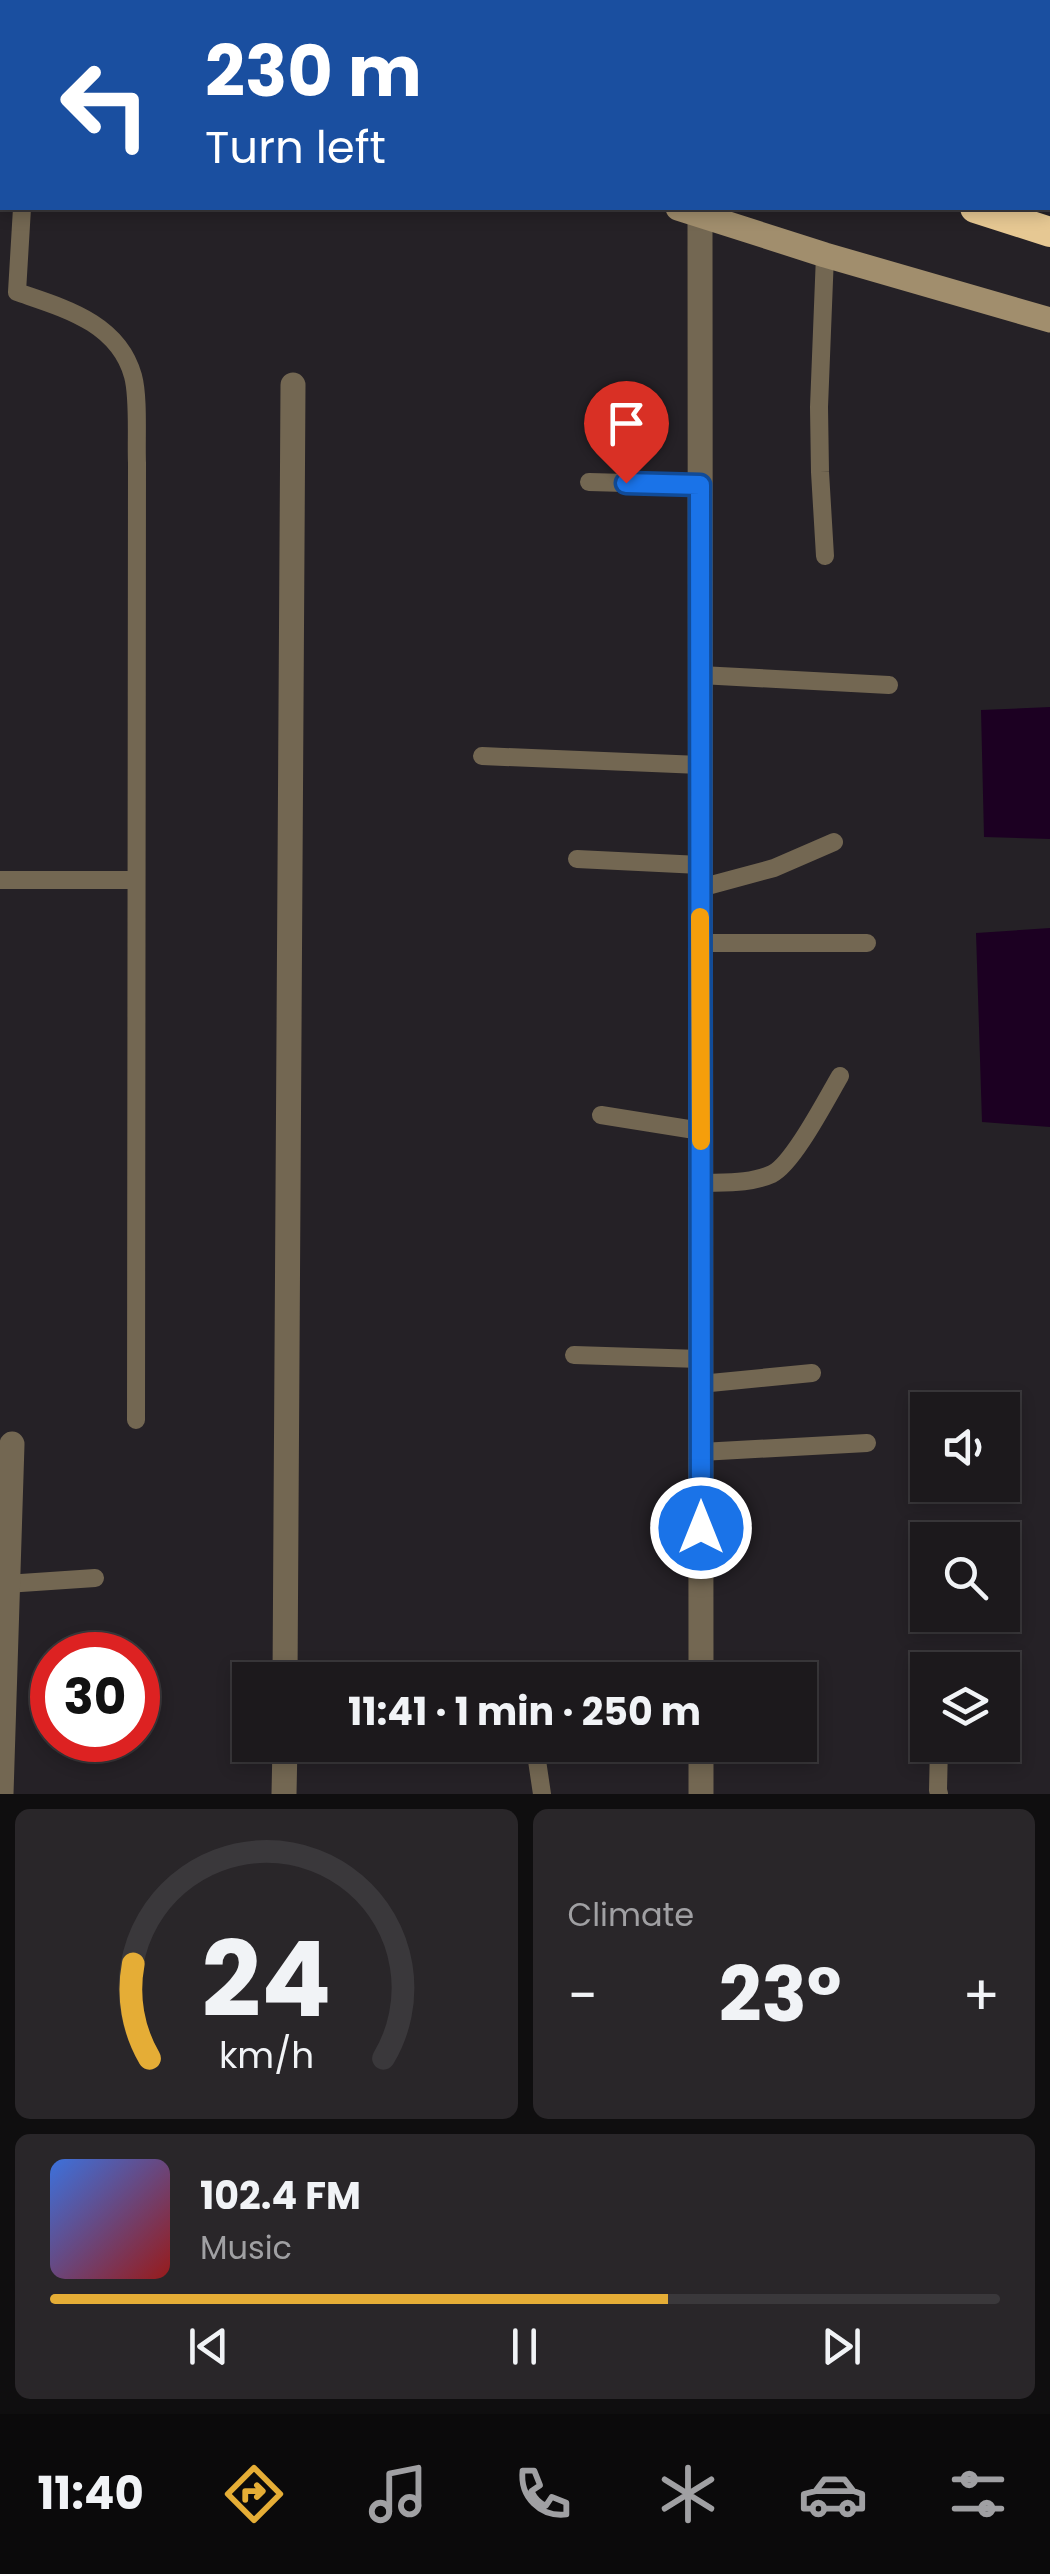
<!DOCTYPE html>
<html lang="en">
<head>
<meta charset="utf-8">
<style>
	:root { --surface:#1c191c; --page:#292629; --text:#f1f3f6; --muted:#a0a0a3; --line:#3a383b; --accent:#e5ad36 }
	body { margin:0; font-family:Poppins,sans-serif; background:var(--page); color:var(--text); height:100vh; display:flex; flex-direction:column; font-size:38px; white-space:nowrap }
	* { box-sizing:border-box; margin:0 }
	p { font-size:32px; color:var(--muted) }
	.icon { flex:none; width:55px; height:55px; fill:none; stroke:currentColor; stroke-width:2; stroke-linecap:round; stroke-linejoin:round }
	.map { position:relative; height:1794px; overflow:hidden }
	.sheet { display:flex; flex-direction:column; gap:15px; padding:15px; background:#0f0e0f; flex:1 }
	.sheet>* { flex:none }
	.guide { position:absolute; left:0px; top:0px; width:1050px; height:210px; box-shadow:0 5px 15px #0003,0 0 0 2px var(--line); background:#1a4fa0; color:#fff; overflow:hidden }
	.buttons { position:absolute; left:910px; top:1392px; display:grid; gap:20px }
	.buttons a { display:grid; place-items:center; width:110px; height:110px; border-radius:0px; background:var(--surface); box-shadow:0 5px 15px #0003,0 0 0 2px var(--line); font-size:50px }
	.speed { position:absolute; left:30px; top:1632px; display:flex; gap:20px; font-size:50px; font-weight:700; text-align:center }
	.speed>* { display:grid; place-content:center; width:130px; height:130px; border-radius:50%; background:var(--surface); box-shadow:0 5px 15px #0003,0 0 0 2px var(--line); line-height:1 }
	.speed .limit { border:15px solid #d22; background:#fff; color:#111 }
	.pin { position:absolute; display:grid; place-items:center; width:85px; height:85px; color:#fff; margin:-102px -42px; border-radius:50% 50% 50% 0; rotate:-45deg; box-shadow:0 0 10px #0007 }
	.pin .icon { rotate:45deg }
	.me { position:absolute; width:110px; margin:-55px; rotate:0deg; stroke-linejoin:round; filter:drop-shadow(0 0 8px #0008) }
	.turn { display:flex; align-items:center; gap:35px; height:210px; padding:0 40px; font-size:45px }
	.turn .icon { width:130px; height:130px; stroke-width:2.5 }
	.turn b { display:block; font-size:70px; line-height:85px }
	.big { font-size:75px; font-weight:700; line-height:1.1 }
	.sheet .tile { flex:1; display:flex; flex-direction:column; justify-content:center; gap:15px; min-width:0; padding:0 35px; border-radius:15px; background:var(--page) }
	.sheet .dial { align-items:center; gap:0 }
	.dial svg { height:260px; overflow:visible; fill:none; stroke:var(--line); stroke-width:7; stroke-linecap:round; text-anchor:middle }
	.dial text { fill:var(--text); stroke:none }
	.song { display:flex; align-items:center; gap:30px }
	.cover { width:120px; height:120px; border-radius:15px; background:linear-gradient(135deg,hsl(220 70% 55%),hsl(0 70% 35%)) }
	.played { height:10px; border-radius:5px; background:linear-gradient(90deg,var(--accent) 65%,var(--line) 65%) }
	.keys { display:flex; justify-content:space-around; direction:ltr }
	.heat { display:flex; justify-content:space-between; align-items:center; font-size:55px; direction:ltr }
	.sheet .tiles { flex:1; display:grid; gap:15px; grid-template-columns:1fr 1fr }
	.tile:last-child { grid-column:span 2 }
	.trip { position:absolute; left:232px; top:1662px; width:585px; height:100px; border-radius:0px; background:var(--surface); box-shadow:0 5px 15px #0003,0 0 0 2px var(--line); font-weight:700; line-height:100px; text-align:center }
	.dock { display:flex; height:160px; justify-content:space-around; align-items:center; background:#0b0a0b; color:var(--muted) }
	.dock .icon { width:70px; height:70px }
	.dock .current { color:var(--accent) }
	.dock b { font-size:45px; color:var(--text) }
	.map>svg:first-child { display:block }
	.water { fill:#1c0022 }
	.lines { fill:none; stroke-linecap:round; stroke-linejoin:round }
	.lane { stroke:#736752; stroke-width:18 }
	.street { stroke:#736752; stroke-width:25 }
	.secondary { stroke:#a18e6d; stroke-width:25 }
	.highway { stroke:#e6c893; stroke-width:30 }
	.route-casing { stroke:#114b97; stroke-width:25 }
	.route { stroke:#1a73e8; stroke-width:18 }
	.slow { stroke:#f59e0b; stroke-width:18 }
</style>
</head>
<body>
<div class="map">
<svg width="1050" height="1794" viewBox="0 0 1050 1794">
	<rect width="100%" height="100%" fill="#252126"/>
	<path class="water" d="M1050 707V839L984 837 981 710Z
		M1050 928V1127L982 1122 976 933Z"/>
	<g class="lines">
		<path class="lane" d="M22 208 17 292C63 308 118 322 133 376 139 398 136 439 137 463L136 1420
			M825 255 819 407 820 472 825 556
			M589 482 700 485
			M700 675 889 685
			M482 756 700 765
			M577 859 700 865
			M0 880H136
			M700 888 774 868 834 842
			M701 943H867
			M601 1115 701 1131
			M700 1183C724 1182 750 1184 772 1174 793 1164 827 1098 840 1076
			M574 1355 700 1359
			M700 1384 812 1373
			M701 1452 867 1443
			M6 1584 95 1578
			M939 1745 938 1790 939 1794
			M535 1747 542 1794"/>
		<path class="street" d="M700 214 701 1680
			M285 1680 293 385
			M1 1794 12 1444
			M284 1794 285 1745
			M701 1794V1745"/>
		<path class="secondary" d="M0 3 2 4
			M678 208 825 255 1050 320"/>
		<path class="highway" d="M290 0 298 2
			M436 0 445 2
			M746 0 755 2
			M1048 89 1050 90
			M1048 178 1050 179
			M975 208 1050 232"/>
	</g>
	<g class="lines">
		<g class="route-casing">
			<path id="route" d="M626 483 700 485 701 1528"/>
		</g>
		<use href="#route" class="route"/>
		<path class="slow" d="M700 917 701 1141"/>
	</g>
</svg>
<div class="buttons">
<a><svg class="icon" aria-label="sound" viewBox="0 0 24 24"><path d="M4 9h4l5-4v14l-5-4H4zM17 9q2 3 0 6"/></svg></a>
<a><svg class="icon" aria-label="search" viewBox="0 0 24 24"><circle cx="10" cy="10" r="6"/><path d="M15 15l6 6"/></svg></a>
<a><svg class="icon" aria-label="layers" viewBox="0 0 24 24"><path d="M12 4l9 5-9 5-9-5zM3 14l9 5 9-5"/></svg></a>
</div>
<div class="speed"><div class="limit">30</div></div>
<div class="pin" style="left:626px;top:483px;background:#d93025"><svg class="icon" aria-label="arrive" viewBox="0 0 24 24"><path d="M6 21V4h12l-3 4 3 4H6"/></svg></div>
<svg class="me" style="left:701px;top:1528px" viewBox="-20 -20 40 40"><circle r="17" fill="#1a73e8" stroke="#fff" stroke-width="3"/><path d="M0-11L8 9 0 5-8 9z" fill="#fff"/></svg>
<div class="trip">11:41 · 1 min · 250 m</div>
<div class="guide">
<div class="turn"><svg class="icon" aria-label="left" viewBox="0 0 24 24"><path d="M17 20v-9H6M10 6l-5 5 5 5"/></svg><div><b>230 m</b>Turn left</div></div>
</div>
</div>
<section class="sheet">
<div class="tiles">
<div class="tile dial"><svg viewBox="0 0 100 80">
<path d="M14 69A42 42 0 1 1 86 69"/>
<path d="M14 69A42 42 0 0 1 9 40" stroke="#e5ad36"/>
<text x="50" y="56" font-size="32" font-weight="700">24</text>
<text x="50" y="72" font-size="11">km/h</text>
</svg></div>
<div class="tile"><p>Climate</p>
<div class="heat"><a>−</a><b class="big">23°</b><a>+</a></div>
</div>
<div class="tile">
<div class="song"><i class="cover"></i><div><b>102.4 FM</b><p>Music</p></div></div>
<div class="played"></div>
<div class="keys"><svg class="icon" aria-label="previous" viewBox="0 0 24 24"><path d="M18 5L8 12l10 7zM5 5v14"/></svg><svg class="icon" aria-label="pause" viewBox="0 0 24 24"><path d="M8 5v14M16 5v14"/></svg><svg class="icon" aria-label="next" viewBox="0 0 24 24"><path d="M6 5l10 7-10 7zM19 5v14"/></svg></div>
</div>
</div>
</section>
<nav class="dock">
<b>11:40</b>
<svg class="icon current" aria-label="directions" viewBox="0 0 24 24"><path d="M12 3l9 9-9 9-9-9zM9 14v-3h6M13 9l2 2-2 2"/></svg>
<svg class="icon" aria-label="music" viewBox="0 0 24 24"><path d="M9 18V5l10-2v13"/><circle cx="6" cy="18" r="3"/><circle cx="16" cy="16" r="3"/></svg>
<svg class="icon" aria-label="phone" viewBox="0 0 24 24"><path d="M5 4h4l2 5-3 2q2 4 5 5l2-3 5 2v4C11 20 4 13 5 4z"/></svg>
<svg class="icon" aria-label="climate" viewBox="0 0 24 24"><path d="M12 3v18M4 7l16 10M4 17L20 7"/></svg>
<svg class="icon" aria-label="car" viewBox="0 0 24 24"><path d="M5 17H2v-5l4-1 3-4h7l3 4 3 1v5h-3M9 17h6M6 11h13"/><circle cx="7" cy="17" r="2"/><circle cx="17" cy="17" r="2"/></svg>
<svg class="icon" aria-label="filters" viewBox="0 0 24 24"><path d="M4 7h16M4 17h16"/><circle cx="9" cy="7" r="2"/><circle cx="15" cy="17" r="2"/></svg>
</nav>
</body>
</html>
